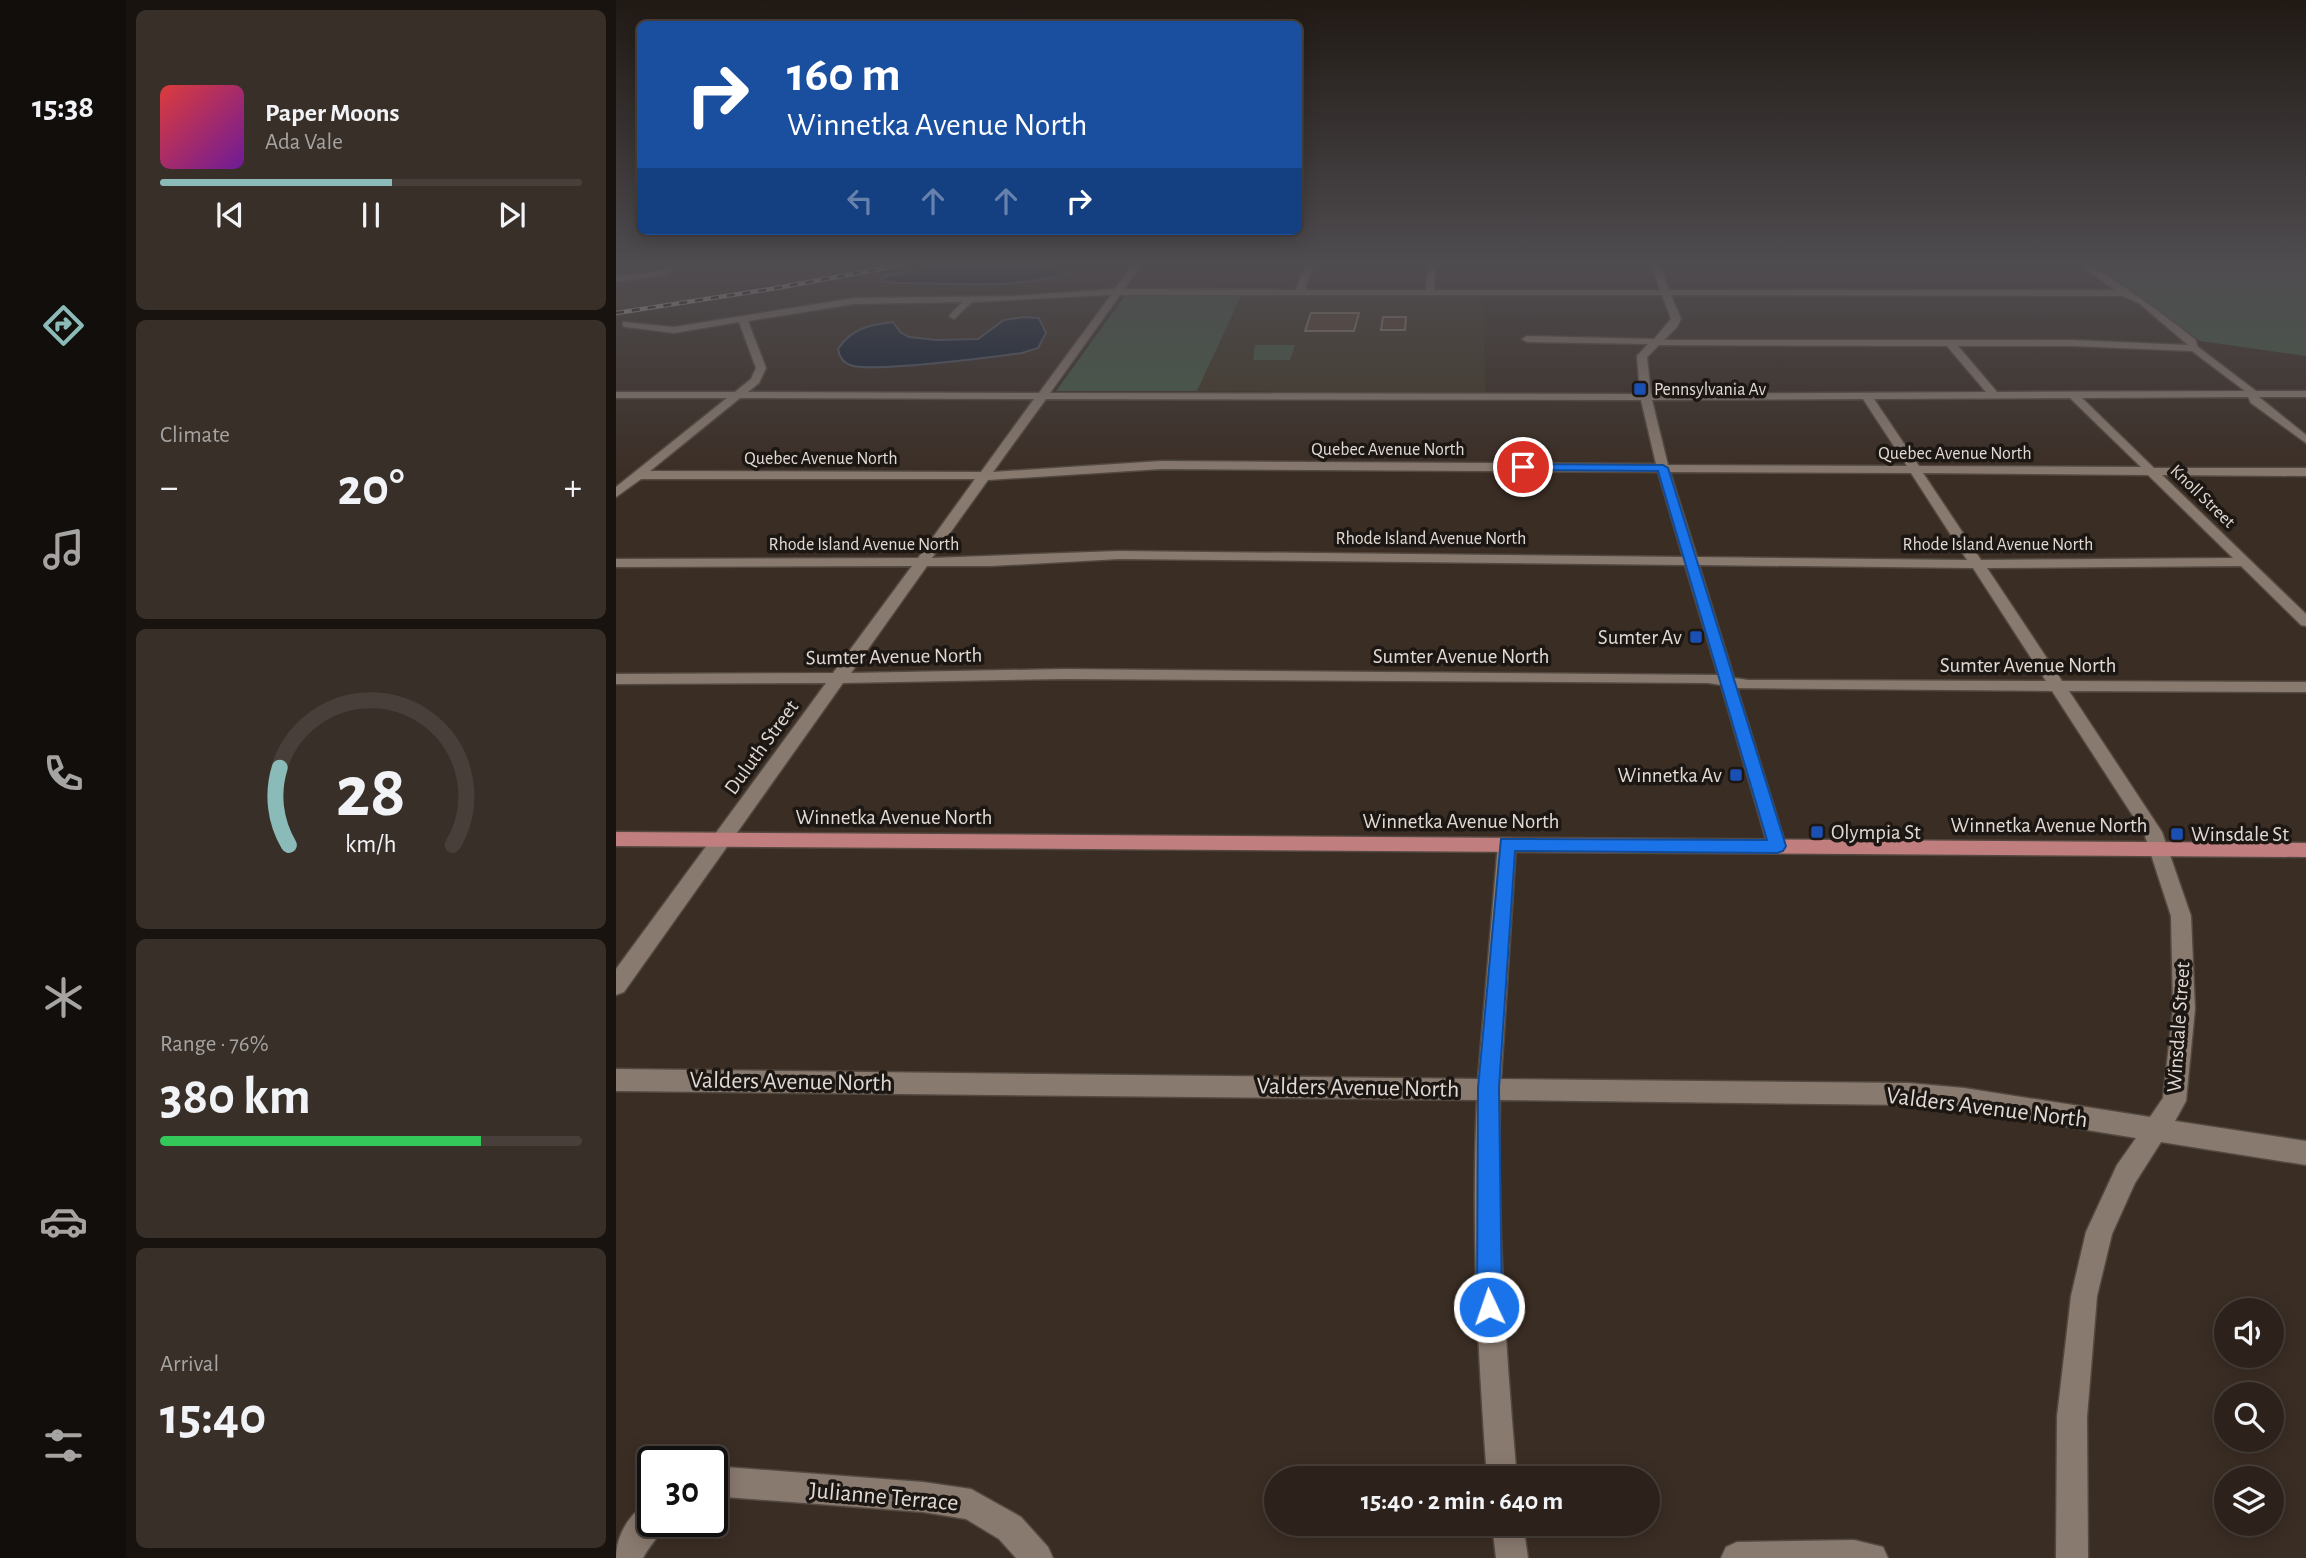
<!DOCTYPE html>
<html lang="en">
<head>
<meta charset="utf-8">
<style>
	:root { --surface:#2c221b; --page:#382f28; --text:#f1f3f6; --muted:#a6a4a3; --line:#483f3a; --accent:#8bbbb9 }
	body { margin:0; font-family:"Alegreya Sans",sans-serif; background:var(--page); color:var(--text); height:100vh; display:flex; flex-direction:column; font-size:26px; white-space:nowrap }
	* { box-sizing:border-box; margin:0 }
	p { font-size:23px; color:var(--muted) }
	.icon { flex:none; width:38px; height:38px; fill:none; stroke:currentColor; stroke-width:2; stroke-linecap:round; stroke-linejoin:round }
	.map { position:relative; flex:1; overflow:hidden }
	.details { display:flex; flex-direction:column; gap:10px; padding:10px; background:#18130f; width:490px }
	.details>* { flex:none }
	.banner { position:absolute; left:21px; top:21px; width:665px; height:214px; border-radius:10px; box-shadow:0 4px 18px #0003,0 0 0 2px var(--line); background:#1a4fa0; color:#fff; overflow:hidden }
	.tools { position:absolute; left:1598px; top:1298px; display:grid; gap:14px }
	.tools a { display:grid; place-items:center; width:70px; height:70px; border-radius:50%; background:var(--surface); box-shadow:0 4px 18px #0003,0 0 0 2px var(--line); font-size:35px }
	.speed { position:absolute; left:21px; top:1446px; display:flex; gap:14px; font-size:35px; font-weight:700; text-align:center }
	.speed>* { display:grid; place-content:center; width:91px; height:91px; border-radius:50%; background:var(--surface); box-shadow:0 4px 18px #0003,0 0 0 2px var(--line); line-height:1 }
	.speed .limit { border:4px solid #111; border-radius:10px; background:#fff; color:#111 }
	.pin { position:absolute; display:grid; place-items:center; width:60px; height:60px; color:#fff; margin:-30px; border:4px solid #fff; border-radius:50%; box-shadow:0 2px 7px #0007 }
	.me { position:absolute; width:77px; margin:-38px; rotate:357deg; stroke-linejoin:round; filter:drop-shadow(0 0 5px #0008) }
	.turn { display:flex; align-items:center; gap:24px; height:147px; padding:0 35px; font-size:32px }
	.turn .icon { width:91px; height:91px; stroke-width:2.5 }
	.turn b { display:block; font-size:49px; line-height:60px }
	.lanes { display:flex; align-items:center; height:66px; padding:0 35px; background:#0003; justify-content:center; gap:35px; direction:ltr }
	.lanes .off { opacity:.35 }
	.big { font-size:52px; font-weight:700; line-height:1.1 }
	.details .tile { flex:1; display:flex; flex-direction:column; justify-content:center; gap:10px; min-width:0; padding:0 24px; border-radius:10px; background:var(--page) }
	.details .dial { align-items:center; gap:0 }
	.dial svg { height:182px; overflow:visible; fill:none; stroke:var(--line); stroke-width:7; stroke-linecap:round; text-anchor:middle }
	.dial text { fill:var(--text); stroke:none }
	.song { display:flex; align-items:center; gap:21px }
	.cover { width:84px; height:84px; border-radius:10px; background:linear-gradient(135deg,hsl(0 70% 55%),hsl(280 70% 35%)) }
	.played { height:7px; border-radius:4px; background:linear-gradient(90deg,var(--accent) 55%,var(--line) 55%) }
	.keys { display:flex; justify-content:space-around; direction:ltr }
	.heat { display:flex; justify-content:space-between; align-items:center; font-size:38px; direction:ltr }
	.charge { height:10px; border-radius:5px; background:linear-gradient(90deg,#34c759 76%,var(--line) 0) }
	.trip { position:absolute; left:648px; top:1466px; width:396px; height:70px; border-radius:35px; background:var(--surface); box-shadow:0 4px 18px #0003,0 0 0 2px var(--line); font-weight:700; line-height:70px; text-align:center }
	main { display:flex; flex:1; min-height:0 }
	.menu { display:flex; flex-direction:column; width:126px; justify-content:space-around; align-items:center; background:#120e0b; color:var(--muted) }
	.menu .icon { width:49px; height:49px }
	.menu .active { color:var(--accent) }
	.menu b { font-size:32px; color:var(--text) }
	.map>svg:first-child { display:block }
	.industrial { fill:#47372c }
	.education { fill:#403726 }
	.green { fill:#455b46 }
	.water { fill:#101e34; stroke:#4f5664; stroke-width:2 }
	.building { fill:#5b4230; stroke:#94857a; stroke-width:2 }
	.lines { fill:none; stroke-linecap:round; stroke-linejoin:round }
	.minor-casing { stroke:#534940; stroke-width:3 }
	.major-casing { stroke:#534940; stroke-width:3 }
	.minor { fill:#897a6f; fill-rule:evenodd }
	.major { fill:#c07e7f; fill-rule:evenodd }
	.rail-casing { stroke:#c5bcb6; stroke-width:4.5 }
	.rail { stroke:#1d1713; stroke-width:2.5; stroke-dasharray:8; stroke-linecap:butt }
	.route { fill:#1a73e8; stroke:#114b97; stroke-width:2 }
	.transit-dot { fill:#1a4fb4; stroke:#1d1713; stroke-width:2.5 }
	.labels { text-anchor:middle; stroke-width:7; stroke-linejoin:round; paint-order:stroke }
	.far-poi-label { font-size:18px; fill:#e1d9d3; stroke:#1d1713; text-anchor:start }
	.far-street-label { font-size:18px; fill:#e1d9d3; stroke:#1d1713 }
	.poi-label { font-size:21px; fill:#e1d9d3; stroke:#1d1713; text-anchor:end }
	.street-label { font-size:21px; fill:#e1d9d3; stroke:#1d1713 }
	.near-street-label { font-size:24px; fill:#e1d9d3; stroke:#1d1713 }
</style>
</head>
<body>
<main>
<nav class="menu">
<b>15:38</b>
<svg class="icon active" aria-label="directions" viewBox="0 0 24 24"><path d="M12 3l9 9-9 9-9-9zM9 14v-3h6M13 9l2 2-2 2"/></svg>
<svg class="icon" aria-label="music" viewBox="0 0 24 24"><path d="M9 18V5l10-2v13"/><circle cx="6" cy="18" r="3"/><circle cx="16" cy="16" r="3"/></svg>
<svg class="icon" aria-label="phone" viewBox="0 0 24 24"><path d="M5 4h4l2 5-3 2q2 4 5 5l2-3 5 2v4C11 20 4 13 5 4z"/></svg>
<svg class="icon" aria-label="climate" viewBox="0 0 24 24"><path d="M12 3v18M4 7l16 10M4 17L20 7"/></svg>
<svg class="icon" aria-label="car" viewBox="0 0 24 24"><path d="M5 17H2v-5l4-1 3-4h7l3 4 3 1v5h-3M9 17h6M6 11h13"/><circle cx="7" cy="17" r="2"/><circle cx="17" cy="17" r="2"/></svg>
<svg class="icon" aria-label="filters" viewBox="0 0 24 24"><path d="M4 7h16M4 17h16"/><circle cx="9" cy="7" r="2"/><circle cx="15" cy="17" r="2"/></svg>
</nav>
<section class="details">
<div class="tile">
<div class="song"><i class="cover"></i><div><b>Paper Moons</b><p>Ada Vale</p></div></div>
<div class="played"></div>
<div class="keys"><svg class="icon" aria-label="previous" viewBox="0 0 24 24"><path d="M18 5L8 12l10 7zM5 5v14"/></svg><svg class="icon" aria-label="pause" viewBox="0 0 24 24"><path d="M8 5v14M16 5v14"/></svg><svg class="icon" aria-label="next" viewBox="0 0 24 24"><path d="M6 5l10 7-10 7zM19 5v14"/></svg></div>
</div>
<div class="tile"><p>Climate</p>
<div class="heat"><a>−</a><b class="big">20°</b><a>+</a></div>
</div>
<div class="tile dial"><svg viewBox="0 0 100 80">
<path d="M14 69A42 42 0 1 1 86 69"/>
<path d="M14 69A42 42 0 0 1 10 35" stroke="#8bbbb9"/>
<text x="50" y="56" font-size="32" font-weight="700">28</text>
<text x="50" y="72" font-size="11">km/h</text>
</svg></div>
<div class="tile"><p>Range · 76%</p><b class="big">380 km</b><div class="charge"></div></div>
<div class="tile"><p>Arrival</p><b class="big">15:40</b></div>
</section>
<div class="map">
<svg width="1690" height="1558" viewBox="0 0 1690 1558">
	<rect width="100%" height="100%" fill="#3a2d24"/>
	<path class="industrial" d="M0 262H62L36 273 0 277Z
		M79 262H293L128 291 0 310V282L46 276Z"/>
	<path class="education" d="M626 294H866L870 393 581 391Z"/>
	<path class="green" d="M1468 262H1690V356L1584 341 1533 304 1500 285Z
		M510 294H626L581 391H440Z
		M639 345H679L674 360H637Z"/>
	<path class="water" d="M338 262H411L451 272C407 291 328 282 279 283L265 281 267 277Z
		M408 317 423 318 430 333 422 348 406 353C378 357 253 373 234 365 226 362 223 356 222 349 236 328 253 325 277 322L284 332 293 337 321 340 362 339 388 320Z"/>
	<path class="building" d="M695 313H743L738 331H689Z
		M767 317H790L789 330H765Z"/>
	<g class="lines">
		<g class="minor-casing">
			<path id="minor" d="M64 262H74L50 275 0 282V276L45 271Z
				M519 262H527L508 289 680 290 686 273 694 262H702L694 273 689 290H810L812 262H820L818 290H1044L1034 262H1042L1053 290H1499L1460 262C1478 261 1560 324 1579 339L1582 347 1640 391H1690V397H1643L1690 435V443L1635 403 1632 397 1466 398 1538 468H1690V476L1546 475 1690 614V626L1685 625 1625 566 1371 568 1446 681 1690 682V692L1453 691 1546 832 1575 916 1579 1009 1570 1101 1559 1121 1690 1141V1165L1545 1142 1519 1183 1496 1234 1481 1296 1471 1417 1472 1558H1440L1441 1417 1455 1296 1470 1232 1501 1165 1520 1138 1348 1110 1293 1105 884 1100C881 1227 890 1353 901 1479H871C862 1353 855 1227 861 1100L0 1091V1069L862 1079 882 844 884 839H898L900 844 885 1079 1293 1083 1348 1088 1534 1117 1547 1098 1557 1009 1555 916 1528 833 1436 691 1121 688 1170 846 1168 851H1154L1152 846 1105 685 1092 683 447 679 227 683 8 992 0 995V969L210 683 0 684V674L217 673 296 566 0 567V559L302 558 359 479H25L0 497V487L111 398H0V392H119L135 379 140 368 123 322 58 333 10 327 7 326V322L58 327 238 298 397 296 499 289ZM495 295 423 393 132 392 143 383 150 368 132 321 238 304 346 302 333 316 338 319 356 302ZM504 295H1046L1055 319 1038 339 911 336 906 339 911 342 1032 344 1021 356 1024 394 434 393ZM1055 295 1507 296 1524 304 1572 345 1457 340H1048L1061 327 1065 319ZM1043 345 1331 346 1370 392 1035 394 1031 357ZM1342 346H1457L1576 351 1629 391 1381 392ZM124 398 418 399 365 472 34 471ZM1454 398 1525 467 1303 466 1258 399ZM430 399 1025 400 1040 464 545 461 377 472ZM1247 399 1291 466 1052 465 1036 400ZM545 469 1042 472 1067 557 503 551 316 558 372 480ZM1054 472 1295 473 1351 560 1081 557ZM1307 473 1532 475 1617 558 1365 560ZM503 559 1069 565 1102 675 447 669 235 673 311 566H375ZM1083 565 1357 568 1430 681 1132 680 1118 678Z
				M96 1466 307 1482 355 1489 405 1517 432 1547 437 1558H400L383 1539 350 1519 307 1512 96 1496Z
				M37 1501V1521H50C45 1534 34 1545 27 1558H0C0 1535 15 1509 37 1501Z
				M876 1524H907L912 1558H880Z
				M1238 1540 1267 1547 1272 1558H1105L1110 1547 1121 1542Z"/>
		</g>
		<g class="major-casing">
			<path id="major" d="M0 832 1690 843V857L0 846Z"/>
		</g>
		<use href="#minor" class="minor"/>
		<use href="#major" class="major"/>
		<g class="rail-casing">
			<path id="rail" d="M0 313 155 289 302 262"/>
		</g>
		<use href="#rail" class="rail"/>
	</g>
	<linearGradient id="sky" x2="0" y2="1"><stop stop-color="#201914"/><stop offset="0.55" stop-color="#4f4c50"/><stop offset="1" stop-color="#4f4c50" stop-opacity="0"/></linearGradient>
	<rect width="1690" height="480" fill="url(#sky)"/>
	<path class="route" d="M907 464 1047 465 1052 468 1170 846 1167 851 1161 853 899 851 883 1088 886 1307 882 1315 873 1319 865 1315 861 1307 862 1088 885 839 1151 840 1042 471 904 470V465Z"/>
	<g class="transit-dot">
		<rect x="1017" y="382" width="14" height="14" rx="3.5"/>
		<rect x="1073" y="630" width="14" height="14" rx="3.5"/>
		<rect x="1113" y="768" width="14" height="14" rx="3.5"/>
		<rect x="1194" y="825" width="14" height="14" rx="3.5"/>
		<rect x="1554" y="827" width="14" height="14" rx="3.5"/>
	</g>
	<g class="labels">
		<g class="far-poi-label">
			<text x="1038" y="395">Pennsylvania Av</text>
		</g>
		<g class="far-street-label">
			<text x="772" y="455">Quebec Avenue North</text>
			<text x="1339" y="459">Quebec Avenue North</text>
			<text x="205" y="464">Quebec Avenue North</text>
			<text transform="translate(1587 496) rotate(44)" y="6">Knoll Street</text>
			<text x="815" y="544">Rhode Island Avenue North</text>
			<text x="248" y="550">Rhode Island Avenue North</text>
			<text x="1382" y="550">Rhode Island Avenue North</text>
		</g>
		<g class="poi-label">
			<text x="1066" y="644">Sumter Av</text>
			<text x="1106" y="782">Winnetka Av</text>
			<text x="1215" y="839" text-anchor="start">Olympia St</text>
			<text x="1575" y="841" text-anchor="start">Winsdale St</text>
		</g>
		<g class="street-label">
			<text transform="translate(278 656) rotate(-1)" y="7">Sumter Avenue North</text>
			<text x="845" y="663">Sumter Avenue North</text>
			<text x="1412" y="672">Sumter Avenue North</text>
			<text transform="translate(145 747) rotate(-54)" y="7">Duluth Street</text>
			<text x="278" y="824">Winnetka Avenue North</text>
			<text x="845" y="828">Winnetka Avenue North</text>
			<text x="1433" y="832">Winnetka Avenue North</text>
			<text transform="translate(1562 1027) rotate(-86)" y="7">Winsdale Street</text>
		</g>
		<g class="near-street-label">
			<text transform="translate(175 1081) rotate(1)" y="8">Valders Avenue North</text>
			<text transform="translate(742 1087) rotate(1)" y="8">Valders Avenue North</text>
			<text transform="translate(1371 1107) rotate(7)" y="8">Valders Avenue North</text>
			<text transform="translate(268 1496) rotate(5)" y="8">Julianne Terrace</text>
		</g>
	</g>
</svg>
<div class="tools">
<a><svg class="icon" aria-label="sound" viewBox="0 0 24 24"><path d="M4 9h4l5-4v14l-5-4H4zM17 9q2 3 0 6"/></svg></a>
<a><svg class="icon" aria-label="search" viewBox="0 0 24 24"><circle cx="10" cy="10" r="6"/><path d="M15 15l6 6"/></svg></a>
<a><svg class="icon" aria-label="layers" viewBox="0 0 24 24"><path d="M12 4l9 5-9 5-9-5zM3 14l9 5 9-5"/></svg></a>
</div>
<div class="speed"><div class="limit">30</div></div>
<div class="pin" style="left:907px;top:467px;background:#d93025"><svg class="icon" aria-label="arrive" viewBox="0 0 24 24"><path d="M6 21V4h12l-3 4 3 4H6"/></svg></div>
<svg class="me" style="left:873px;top:1307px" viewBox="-20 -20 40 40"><circle r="17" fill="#1a73e8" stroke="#fff" stroke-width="3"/><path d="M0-11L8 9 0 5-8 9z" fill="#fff"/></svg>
<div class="trip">15:40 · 2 min · 640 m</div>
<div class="banner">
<div class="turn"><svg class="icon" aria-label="right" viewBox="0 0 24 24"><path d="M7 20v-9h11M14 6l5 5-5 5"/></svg><div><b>160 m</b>Winnetka Avenue North</div></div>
<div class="lanes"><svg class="icon off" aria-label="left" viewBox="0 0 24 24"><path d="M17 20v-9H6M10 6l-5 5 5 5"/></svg><svg class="icon off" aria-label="ahead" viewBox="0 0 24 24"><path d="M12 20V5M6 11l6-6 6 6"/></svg><svg class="icon off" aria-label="ahead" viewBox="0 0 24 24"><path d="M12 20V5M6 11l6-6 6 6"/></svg><svg class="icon" aria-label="right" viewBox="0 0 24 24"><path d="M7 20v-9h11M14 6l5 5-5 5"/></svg></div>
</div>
</div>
</main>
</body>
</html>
